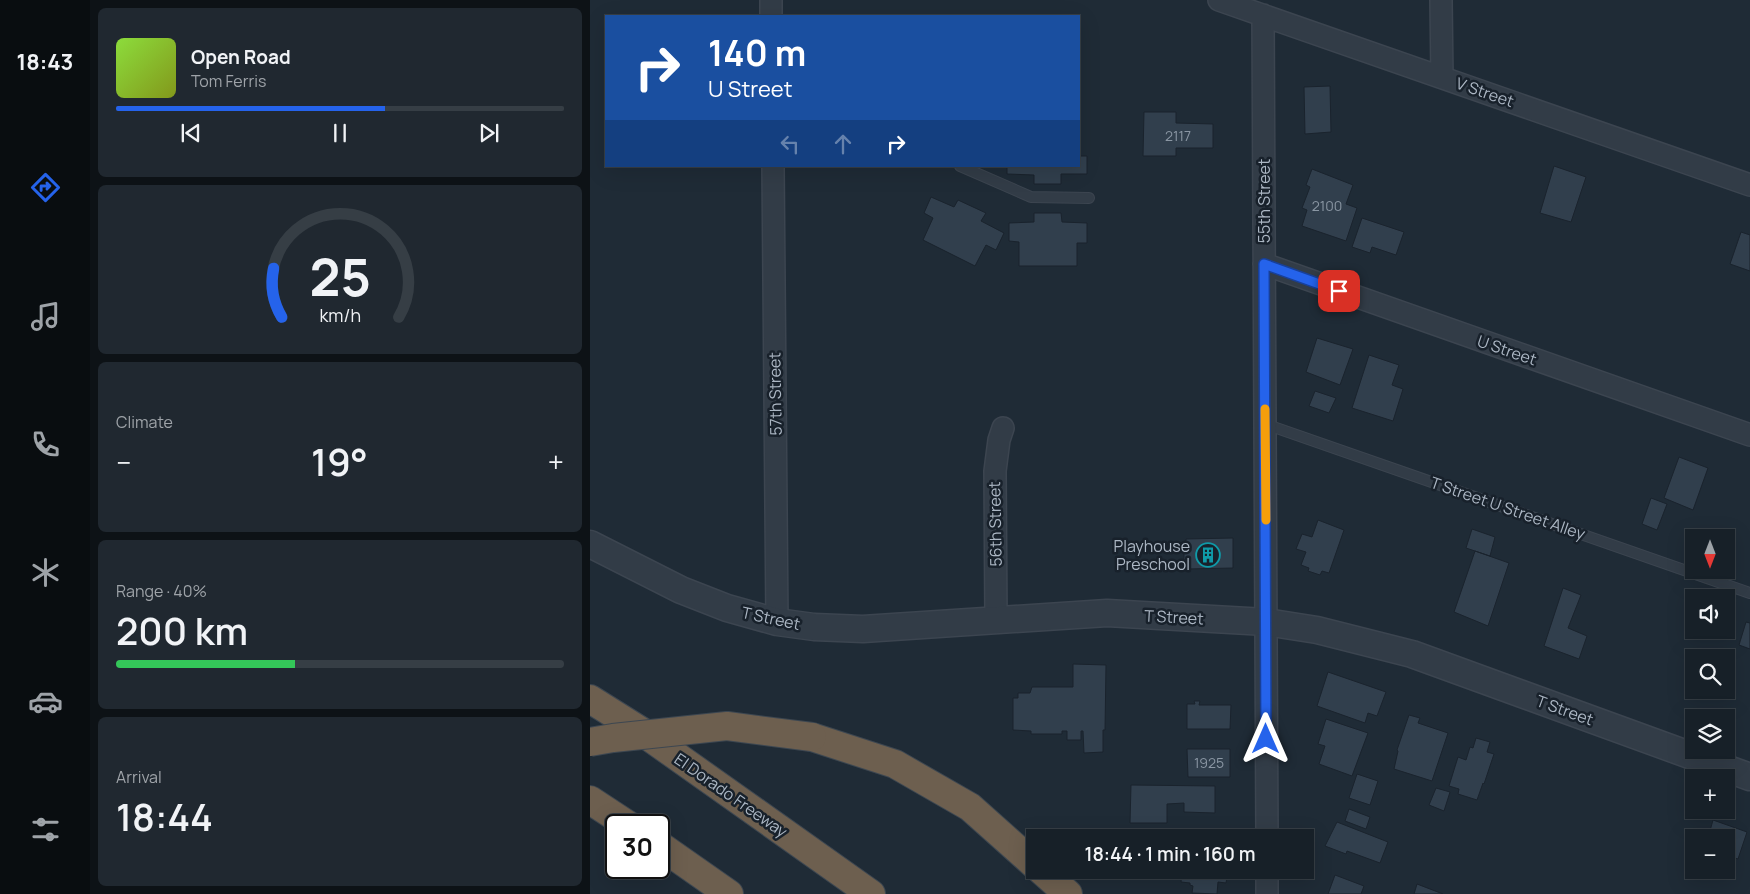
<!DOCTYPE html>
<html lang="en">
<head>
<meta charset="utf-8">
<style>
	:root { --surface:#172028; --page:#202830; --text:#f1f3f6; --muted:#9ea3a8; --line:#363e45; --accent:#2563eb }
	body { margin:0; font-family:Manrope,sans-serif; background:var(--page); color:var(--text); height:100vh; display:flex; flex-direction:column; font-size:19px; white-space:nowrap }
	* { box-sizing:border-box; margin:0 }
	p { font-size:16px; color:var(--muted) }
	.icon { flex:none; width:28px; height:28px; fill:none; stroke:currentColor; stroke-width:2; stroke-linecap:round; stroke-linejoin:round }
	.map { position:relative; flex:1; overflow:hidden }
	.drawer { display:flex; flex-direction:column; gap:8px; padding:8px; background:#0d1216; width:500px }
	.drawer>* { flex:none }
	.guide { position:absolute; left:15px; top:15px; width:475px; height:152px; border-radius:0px; box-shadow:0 5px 20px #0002,0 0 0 1px var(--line); background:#1a4fa0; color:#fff; overflow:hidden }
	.needle { width:32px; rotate:180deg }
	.tools { position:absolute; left:1095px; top:529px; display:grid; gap:10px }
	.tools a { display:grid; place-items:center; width:50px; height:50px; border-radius:0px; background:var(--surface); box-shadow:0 5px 20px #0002,0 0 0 1px var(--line); font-size:25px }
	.speed { position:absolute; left:15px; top:814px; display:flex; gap:10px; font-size:25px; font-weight:700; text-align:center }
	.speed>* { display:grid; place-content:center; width:65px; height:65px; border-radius:50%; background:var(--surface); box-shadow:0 5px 20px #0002,0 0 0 1px var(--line); line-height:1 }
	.speed .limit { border:2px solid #111; border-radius:8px; background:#fff; color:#111 }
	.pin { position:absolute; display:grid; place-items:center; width:42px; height:42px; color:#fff; margin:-21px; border-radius:10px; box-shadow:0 2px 8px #0006 }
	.me { position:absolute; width:55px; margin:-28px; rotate:0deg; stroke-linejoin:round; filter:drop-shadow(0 0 4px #0008) }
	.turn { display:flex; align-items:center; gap:18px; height:105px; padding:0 20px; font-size:22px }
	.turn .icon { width:65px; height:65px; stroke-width:2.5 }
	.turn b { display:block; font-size:35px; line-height:42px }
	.lanes { display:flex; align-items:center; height:48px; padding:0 20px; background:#0003; justify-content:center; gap:25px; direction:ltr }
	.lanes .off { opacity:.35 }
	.big { font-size:38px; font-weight:600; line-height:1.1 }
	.drawer .card { flex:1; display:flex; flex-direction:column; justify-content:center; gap:8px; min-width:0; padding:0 18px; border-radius:8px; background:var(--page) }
	.drawer .dial { align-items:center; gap:0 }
	.dial svg { height:130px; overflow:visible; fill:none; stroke:var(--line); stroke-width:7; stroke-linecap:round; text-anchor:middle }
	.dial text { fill:var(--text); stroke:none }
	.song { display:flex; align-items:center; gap:15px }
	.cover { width:60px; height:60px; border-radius:8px; background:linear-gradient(135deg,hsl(90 70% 55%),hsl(70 70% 35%)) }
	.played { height:5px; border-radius:2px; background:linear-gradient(90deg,var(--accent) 60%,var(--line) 60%) }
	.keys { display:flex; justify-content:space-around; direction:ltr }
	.heat { display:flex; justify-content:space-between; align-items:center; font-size:28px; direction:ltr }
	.charge { height:8px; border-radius:4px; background:linear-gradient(90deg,#34c759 40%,var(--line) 0) }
	.trip { position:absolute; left:436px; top:829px; width:288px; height:50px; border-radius:0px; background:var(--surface); box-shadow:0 5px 20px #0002,0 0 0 1px var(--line); font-weight:600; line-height:50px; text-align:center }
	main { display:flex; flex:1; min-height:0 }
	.tab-bar { display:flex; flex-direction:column; width:90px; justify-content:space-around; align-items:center; background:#090d10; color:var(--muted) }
	.tab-bar .icon { width:35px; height:35px }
	.tab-bar .active { color:var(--accent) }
	.tab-bar b { font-size:22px; color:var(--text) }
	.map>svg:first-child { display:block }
	.building { fill:#313f4d; stroke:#1a232d }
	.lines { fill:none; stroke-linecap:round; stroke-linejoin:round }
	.service-casing { stroke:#3c4550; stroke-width:12 }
	.minor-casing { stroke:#3c4550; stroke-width:24 }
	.tertiary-casing { stroke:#3c4550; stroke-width:29 }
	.motorway-casing { stroke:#3d4751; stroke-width:30 }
	.service { stroke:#323c47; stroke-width:10 }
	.minor { stroke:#323c47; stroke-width:21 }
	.tertiary { stroke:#323c47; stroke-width:26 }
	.motorway { stroke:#6d5f4f; stroke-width:28 }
	.motorway-bridge-casing { stroke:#3d4751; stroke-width:30; stroke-linecap:butt }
	.motorway-bridge { stroke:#6d5f4f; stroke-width:28 }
	.route-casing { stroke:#184099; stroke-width:12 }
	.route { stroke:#2563eb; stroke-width:9 }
	.slow { stroke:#f59e0b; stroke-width:9 }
	.labels { text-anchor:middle; stroke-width:5; stroke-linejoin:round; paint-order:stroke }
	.number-label { font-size:14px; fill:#8b97a4 }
	.street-label { font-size:16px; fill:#acb7c4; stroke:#18212b }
	.poi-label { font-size:16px; fill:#acb7c4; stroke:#18212b; text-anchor:end }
</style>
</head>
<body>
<main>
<nav class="tab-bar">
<b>18:43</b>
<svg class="icon active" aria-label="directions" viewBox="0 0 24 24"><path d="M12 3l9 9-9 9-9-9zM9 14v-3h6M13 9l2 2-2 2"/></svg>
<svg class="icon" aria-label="music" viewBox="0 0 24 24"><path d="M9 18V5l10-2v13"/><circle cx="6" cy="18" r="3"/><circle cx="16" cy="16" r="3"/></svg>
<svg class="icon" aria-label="phone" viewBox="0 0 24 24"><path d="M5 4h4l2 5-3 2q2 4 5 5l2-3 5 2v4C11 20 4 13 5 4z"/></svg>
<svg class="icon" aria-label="climate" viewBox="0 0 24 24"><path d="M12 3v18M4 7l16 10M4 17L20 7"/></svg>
<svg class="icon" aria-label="car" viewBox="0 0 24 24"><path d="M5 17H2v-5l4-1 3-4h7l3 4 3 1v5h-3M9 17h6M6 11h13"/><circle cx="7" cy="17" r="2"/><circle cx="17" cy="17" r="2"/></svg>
<svg class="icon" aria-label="filters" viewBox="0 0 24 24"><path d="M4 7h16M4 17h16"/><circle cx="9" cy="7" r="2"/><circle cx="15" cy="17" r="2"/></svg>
</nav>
<section class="drawer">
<div class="card">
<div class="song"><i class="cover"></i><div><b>Open Road</b><p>Tom Ferris</p></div></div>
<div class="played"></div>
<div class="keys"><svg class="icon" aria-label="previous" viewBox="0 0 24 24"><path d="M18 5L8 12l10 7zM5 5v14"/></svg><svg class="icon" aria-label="pause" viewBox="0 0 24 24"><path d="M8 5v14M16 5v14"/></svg><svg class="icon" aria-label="next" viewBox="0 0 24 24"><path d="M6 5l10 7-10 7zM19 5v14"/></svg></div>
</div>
<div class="card dial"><svg viewBox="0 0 100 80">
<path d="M14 69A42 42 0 1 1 86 69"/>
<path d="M14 69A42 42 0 0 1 9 39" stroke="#2563eb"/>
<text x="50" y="56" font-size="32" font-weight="700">25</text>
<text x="50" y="72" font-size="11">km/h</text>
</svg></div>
<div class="card"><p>Climate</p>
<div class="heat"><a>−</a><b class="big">19°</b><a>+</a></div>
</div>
<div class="card"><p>Range · 40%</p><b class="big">200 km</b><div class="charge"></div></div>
<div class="card"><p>Arrival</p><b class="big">18:44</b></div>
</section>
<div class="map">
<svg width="1160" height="894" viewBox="0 0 1160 894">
	<rect width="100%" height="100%" fill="#1f2b36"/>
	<path class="building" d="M740 86 741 132 715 134 714 87Z
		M554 112H586V123L623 124V148H586V156H553Z
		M489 156H497V174H471V184H444V175L417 174V166H489Z
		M964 166 996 177 981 222 950 213Z
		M722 169 763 185 756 204 767 208 756 241 712 226 717 210 712 208 720 187 716 185Z
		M341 197 364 207 368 200 396 213 391 221 414 233 406 250 396 245 385 266 333 240 343 218 334 213Z
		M444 213H471L472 222 497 223V243H487V266H429V242L419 241V223L444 222Z
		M772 218 814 232 806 255 782 247 780 253 762 247Z
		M1151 232 1160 235V271L1140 264Z
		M727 338 763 349 750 385 716 372Z
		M779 355 809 365 802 385 813 389 803 421 762 408Z
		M725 391 746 398 739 413 719 406Z
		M1089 457 1118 468 1103 510 1074 498Z
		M1061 498 1077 504 1067 530 1052 524Z
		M728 520 754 530 739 573 732 571 730 575 718 571 719 568 711 565 716 552 706 549 712 534 722 537Z
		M882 529 905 537 900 556 876 548Z
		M643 538V568L596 569V561H594V549H596V539Z
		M885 551 919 563 898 626 864 612Z
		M973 588 991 595 978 628 997 636 989 659 954 646Z
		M1156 622 1160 623V649L1149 645Z
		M483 664 516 665 515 730H513V752L494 753 493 731H491V740H477V731H472V734H441V731L423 730V698H428V693H440L442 687H483Z
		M738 672 796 692 787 716 778 713 775 723 727 706Z
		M604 701H610L609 705H641L640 729H597V704H605Z
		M819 715 830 718 828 723 858 733 842 781 804 769 808 751 807 750Z
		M736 719 778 733 762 776 729 764 735 746 728 744Z
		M886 738 900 742 897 752 904 754 894 784 893 783 887 800 868 794 869 789 859 786 868 757 876 760 880 747 883 748Z
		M597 749H640V777H598Z
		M767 774 788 781 780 805 759 798Z
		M541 785 625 786V813L594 812V803L577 804V823H540Z
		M846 788 860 792 854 811 839 805Z
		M759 809 780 817 776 829 755 821Z
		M1123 820 1157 832 1148 859 1136 855V838H1118Z
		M747 822 798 842 790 863 757 851 756 854 735 846Z
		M592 870H645L644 876 637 877 636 883 628 882 627 894 602 893 603 886 600 885V883L591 882Z
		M745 875 774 886 771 894H738Z
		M827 884 853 894H824Z"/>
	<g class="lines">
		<g class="service-casing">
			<path id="service" d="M370 166 441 197 499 198
				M675 424 1160 593"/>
		</g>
		<g class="minor-casing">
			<path id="minor" d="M181 0V16
				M629 0 1160 185
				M851 0 852 77
				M673 15 677 838
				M183 166 187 622
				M674 264 1160 435
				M406 620 405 471 409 440 413 428
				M677 870V894"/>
		</g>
		<g class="tertiary-casing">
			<path id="tertiary" d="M0 544 91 590 137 608 187 622 224 627 273 629 517 613 676 622 727 630 822 654 1160 777"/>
		</g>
		<g class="motorway-casing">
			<path id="motorway" d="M0 699 51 731 281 894
				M222 737 305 764 380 807 445 865
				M0 800 38 825
				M69 845 139 894
				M451 870 478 894"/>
		</g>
		<use href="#service" class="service"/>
		<use href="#minor" class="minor"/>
		<use href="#tertiary" class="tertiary"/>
		<use href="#motorway" class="motorway"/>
		<g class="motorway-bridge-casing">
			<path id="motorway-bridge" d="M0 742 23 738 137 726 222 737"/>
		</g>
		<use href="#motorway-bridge" class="motorway-bridge"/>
	</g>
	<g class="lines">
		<g class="route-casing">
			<path id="route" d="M676 739 674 264 749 291"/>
		</g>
		<use href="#route" class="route"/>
		<path class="slow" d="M675 409 676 520"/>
	</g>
	<defs>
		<g id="building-ring" transform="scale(1.25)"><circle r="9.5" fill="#18212b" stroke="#0f9aa8" stroke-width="1.5"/><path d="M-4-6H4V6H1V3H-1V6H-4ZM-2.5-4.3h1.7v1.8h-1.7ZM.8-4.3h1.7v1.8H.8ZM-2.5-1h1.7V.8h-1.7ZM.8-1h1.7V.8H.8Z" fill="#0f9aa8"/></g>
	</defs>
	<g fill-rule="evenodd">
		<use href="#building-ring" x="618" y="555"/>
	</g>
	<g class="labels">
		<g class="number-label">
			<text x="588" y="141">2117</text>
			<text x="737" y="211">2100</text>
			<text x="619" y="768">1925</text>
		</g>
		<g class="street-label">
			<text transform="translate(895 92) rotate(19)" y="6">V Street</text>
			<text transform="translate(674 201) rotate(-90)" y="6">55th Street</text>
			<text transform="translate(917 350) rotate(19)" y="6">U Street</text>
			<text transform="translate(185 394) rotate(-91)" y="6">57th Street</text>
			<text transform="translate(918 508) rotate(19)" y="6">T Street U Street Alley</text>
			<text transform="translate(405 524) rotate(-91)" y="6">56th Street</text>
			<text transform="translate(584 617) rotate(3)" y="6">T Street</text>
			<text transform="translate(181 618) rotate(12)" y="6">T Street</text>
			<text transform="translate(975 710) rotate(20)" y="6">T Street</text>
			<text transform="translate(141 795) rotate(35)" y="6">El Dorado Freeway</text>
		</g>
		<g class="poi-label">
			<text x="600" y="552">Playhouse<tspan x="600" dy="18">Preschool</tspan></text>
		</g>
	</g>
</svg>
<div class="tools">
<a><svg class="needle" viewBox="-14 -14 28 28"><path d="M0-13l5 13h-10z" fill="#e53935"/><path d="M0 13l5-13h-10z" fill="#9ea3a8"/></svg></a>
<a><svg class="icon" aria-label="sound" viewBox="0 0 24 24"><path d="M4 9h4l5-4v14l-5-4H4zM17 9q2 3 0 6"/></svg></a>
<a><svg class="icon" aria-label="search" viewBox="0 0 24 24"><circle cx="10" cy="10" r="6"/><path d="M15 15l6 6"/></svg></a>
<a><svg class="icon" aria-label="layers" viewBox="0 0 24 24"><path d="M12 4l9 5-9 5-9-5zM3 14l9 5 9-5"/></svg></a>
<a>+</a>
<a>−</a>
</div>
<div class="speed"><div class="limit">30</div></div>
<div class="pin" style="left:749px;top:291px;background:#d93025"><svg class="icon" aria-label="arrive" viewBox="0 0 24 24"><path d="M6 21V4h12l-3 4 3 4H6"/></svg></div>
<svg class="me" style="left:676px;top:739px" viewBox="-20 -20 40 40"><path d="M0-17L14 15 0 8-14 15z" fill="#2563eb" stroke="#fff" stroke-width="4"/></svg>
<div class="trip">18:44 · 1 min · 160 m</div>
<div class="guide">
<div class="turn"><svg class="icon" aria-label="right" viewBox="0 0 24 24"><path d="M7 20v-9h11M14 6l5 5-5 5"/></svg><div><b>140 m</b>U Street</div></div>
<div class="lanes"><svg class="icon off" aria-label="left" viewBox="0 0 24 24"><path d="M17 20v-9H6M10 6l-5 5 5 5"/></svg><svg class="icon off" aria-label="ahead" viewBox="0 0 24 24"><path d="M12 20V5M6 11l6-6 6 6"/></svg><svg class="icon" aria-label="right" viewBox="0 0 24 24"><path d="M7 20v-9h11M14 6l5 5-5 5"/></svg></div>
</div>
</div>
</main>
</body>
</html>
